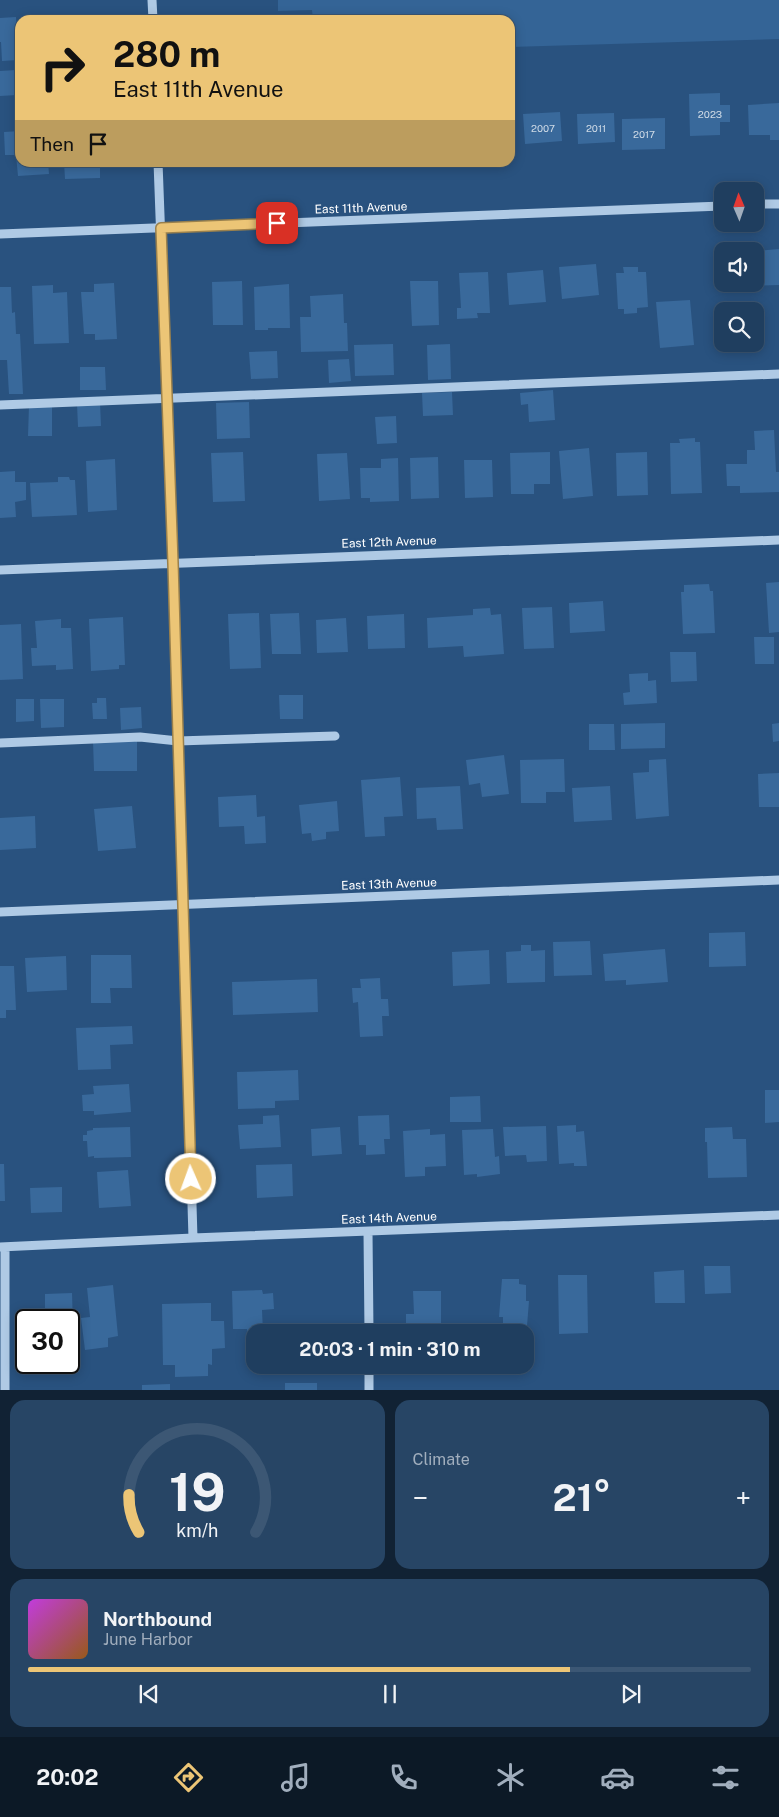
<!DOCTYPE html>
<html lang="en">
<head>
<meta charset="utf-8">
<style>
	:root { --surface:#1f3e5f; --page:#274565; --text:#f1f3f6; --muted:#a1aebd; --line:#3c5774; --accent:#ecc576 }
	body { margin:0; font-family:"Public Sans",sans-serif; background:var(--page); color:var(--text); height:100vh; display:flex; flex-direction:column; font-size:19px; white-space:nowrap }
	* { box-sizing:border-box; margin:0 }
	p { font-size:16px; color:var(--muted) }
	.icon { flex:none; width:28px; height:28px; fill:none; stroke:currentColor; stroke-width:2; stroke-linecap:round; stroke-linejoin:round }
	.map { position:relative; height:1390px; overflow:hidden }
	.sheet { display:flex; flex-direction:column; gap:10px; padding:10px; background:#112234; flex:1 }
	.sheet>* { flex:none }
	.banner { position:absolute; left:15px; top:15px; width:500px; height:152px; border-radius:15px; box-shadow:0 2px 12px #0003,0 0 0 1px var(--line); background:#ecc576; color:#111; overflow:hidden }
	.needle { width:32px; rotate:358deg }
	.fabs { position:absolute; left:714px; top:182px; display:grid; gap:10px }
	.fabs a { display:grid; place-items:center; width:50px; height:50px; border-radius:10px; background:var(--surface); box-shadow:0 2px 12px #0003,0 0 0 1px var(--line); font-size:25px }
	.speed { position:absolute; left:15px; top:1309px; display:flex; gap:10px; font-size:25px; font-weight:700; text-align:center }
	.speed>* { display:grid; place-content:center; width:65px; height:65px; border-radius:50%; background:var(--surface); box-shadow:0 2px 12px #0003,0 0 0 1px var(--line); line-height:1 }
	.speed .limit { border:2px solid #111; border-radius:8px; background:#fff; color:#111 }
	.pin { position:absolute; display:grid; place-items:center; width:42px; height:42px; color:#fff; margin:-21px; border-radius:10px; box-shadow:0 2px 8px #0006 }
	.me { position:absolute; width:55px; margin:-28px; rotate:358deg; stroke-linejoin:round; filter:drop-shadow(0 0 4px #0008) }
	.turn { display:flex; align-items:center; gap:18px; height:105px; padding:0 15px; font-size:22px }
	.turn .icon { width:65px; height:65px; stroke-width:2.5 }
	.turn b { display:block; font-size:35px; line-height:42px }
	.then { display:flex; align-items:center; height:48px; padding:0 15px; background:#0003; gap:10px; font-size:19px }
	.big { font-size:38px; font-weight:700; line-height:1.1 }
	.sheet .widget { flex:1; display:flex; flex-direction:column; justify-content:center; gap:8px; min-width:0; padding:0 18px; border-radius:15px; background:var(--page) }
	.sheet .dial { align-items:center; gap:0 }
	.dial svg { height:130px; overflow:visible; fill:none; stroke:var(--line); stroke-width:7; stroke-linecap:round; text-anchor:middle }
	.dial text { fill:var(--text); stroke:none }
	.song { display:flex; align-items:center; gap:15px }
	.cover { width:60px; height:60px; border-radius:8px; background:linear-gradient(135deg,hsl(290 70% 55%),hsl(30 70% 35%)) }
	.played { height:5px; border-radius:2px; background:linear-gradient(90deg,var(--accent) 75%,var(--line) 75%) }
	.keys { display:flex; justify-content:space-around; direction:ltr }
	.heat { display:flex; justify-content:space-between; align-items:center; font-size:28px; direction:ltr }
	.sheet .tiles { flex:1; display:grid; gap:10px; grid-template-columns:1fr 1fr }
	.widget:last-child { grid-column:span 2 }
	.trip { position:absolute; left:246px; top:1324px; width:288px; height:50px; border-radius:15px; background:var(--surface); box-shadow:0 2px 12px #0003,0 0 0 1px var(--line); font-weight:700; line-height:50px; text-align:center }
	.tabs { display:flex; height:80px; justify-content:space-around; align-items:center; background:#0c1926; color:var(--muted) }
	.tabs .icon { width:35px; height:35px }
	.tabs .on { color:var(--accent) }
	.tabs b { font-size:22px; color:var(--text) }
	.map>svg:first-child { display:block }
	.green { fill:#346496 }
	.building { fill:#39699b }
	.lines { fill:none; stroke-linecap:round; stroke-linejoin:round }
	.minor { stroke:#afcae5; stroke-width:9 }
	.route-casing { stroke:#99804d; stroke-width:12 }
	.route { stroke:#ecc576; stroke-width:9 }
	.labels { text-anchor:middle; stroke-width:5; stroke-linejoin:round; paint-order:stroke }
	.number-label { font-size:10px; fill:#cedae6 }
	.street-label { font-size:12px; fill:#fff; stroke:#29527f }
</style>
</head>
<body>
<div class="map">
<svg width="779" height="1390" viewBox="0 0 779 1390">
	<rect width="100%" height="100%" fill="#29527f"/>
	<path class="green" d="M278 0H779V39L510 47V20H313L312 10 278 11Z"/>
	<path class="building" d="M16 17 18 60 2 61 1 42H0V18Z
		M303 17V20H275V19Z
		M16 70 17 95 0 96V71Z
		M720 93V105H730V122H720V135L690 136 689 94Z
		M779 103V140H770V135H749L748 105Z
		M560 112 562 141 525 144 523 114Z
		M614 113 615 142 578 144 577 114Z
		M665 118V149L622 150V119Z
		M20 131V162H48L49 174 18 176 16 155H5L4 132Z
		M64 162H100V178L65 179Z
		M239 162H259V166H239Z
		M430 162H463V165L430 166Z
		M779 249V285L718 287 716 254H722V284H755V251Z
		M596 264 599 295 562 299 559 267Z
		M623 267H638V272H646L648 307 637 308V313L624 314V309H618L616 273H624Z
		M543 270 546 302 509 305 507 273Z
		M488 272 490 313H477L478 318 457 319V308H461L459 273Z
		M242 281 243 325H213L212 282Z
		M410 281H438L439 325 412 326Z
		M114 283 117 339 95 340V334H84L81 292H94V284Z
		M289 284 290 328H268V330H255L254 287Z
		M53 285V293L67 292 69 343 34 344 32 286Z
		M0 287H11L12 313 15 312 16 334H20L23 394H9L7 360H0Z
		M343 294 344 323H347L348 351 301 352 300 317H311L310 296Z
		M690 300 694 345 660 348 656 302Z
		M393 344 394 375 355 376 354 345Z
		M450 344 451 379 428 380 427 345Z
		M277 351 278 378 251 379 249 352Z
		M349 359 351 381 329 383 328 360Z
		M80 367H105L106 390H80Z
		M553 390 555 420 529 422 528 404 521 405 520 393Z
		M452 392 453 415 423 416 422 393Z
		M100 402 101 426 78 427 77 404Z
		M249 402 250 438 217 439 216 403Z
		M29 405 52 406V436H28Z
		M396 416 397 443 377 444 375 417Z
		M774 430 776 472H779V492L740 493V486H727L726 464H747V450H755L754 431Z
		M695 438V442H700L702 493 671 494 670 443H680L679 439Z
		M589 448 593 496 563 499 559 451Z
		M243 452 245 501 213 502 211 453Z
		M550 452V484H534V494H511L510 453Z
		M647 452 648 495 617 496 616 453Z
		M347 453 350 499 319 501 317 454Z
		M438 457 439 498 411 499 410 458Z
		M398 458 399 501 370 502V498H361L360 468H381V459Z
		M115 459 117 510 88 512 86 461Z
		M464 460H492L493 497 465 498Z
		M15 471V482H26V500L15 502 16 517 0 518V472Z
		M58 477H69L70 480H75L77 515 32 517 30 483 58 482Z
		M779 582V632L769 633 766 583Z
		M709 584 710 591H713L715 633 683 634 681 592H684V585Z
		M603 601 605 631 570 633 569 603Z
		M552 607 554 648 524 649 522 608Z
		M490 608 491 615 501 614 504 654 464 657 463 646 428 648 427 618 473 615V609Z
		M259 613 261 668 230 669 228 614Z
		M299 613 301 654H272L270 614Z
		M404 614 405 648 368 649 367 616Z
		M123 617 125 665H119V669L91 671 89 619Z
		M346 618 348 652 317 653 316 620Z
		M61 619V628H71L73 669 56 670V665L32 666 31 648H37L35 621Z
		M21 624 23 679 0 680V625Z
		M754 637H774V664H755Z
		M670 652H696L697 681 671 682Z
		M648 673V681L656 680 657 703 624 705 623 693 630 692 629 674Z
		M279 695H303V719H280Z
		M97 698H106L107 719H93L92 703H97Z
		M16 699H34V721L16 722Z
		M40 699H64V727L41 728Z
		M141 707 142 728 121 730 120 708Z
		M665 723V748L621 749V724Z
		M779 723V741L773 742 772 724Z
		M589 724H614L615 750H589Z
		M137 740V771H94L93 741Z
		M504 755 509 794 482 797 480 783 469 785 466 760Z
		M564 759 565 792H546V803H521L520 760Z
		M666 759 669 816 636 819 633 773 649 772V760Z
		M779 773V807H759L758 774Z
		M400 777 403 816 384 817 385 836 365 837 361 780Z
		M460 786 463 829 437 830 436 818 417 819 416 788Z
		M610 786 612 820 574 822 572 788Z
		M256 795 257 817 265 816 266 843 245 844 244 826 219 827 218 797Z
		M337 801 339 831 326 832V839L312 841 311 833 302 834 299 805Z
		M132 806 136 848 98 851 94 809Z
		M35 816 36 848 0 850V818Z
		M745 932 746 966 709 967V933Z
		M590 941 592 975 554 976 553 942Z
		M521 945H531V951L545 950V982L507 983 506 952 521 951Z
		M665 949 668 982 626 985V980L605 981 603 954Z
		M489 950 490 984 453 986 452 952Z
		M91 955H131L132 988H110L111 1003H91Z
		M66 956 67 990 27 992 25 958Z
		M0 966H14L16 1010H6V1018H0Z
		M380 978 381 999H388L389 1016H382L383 1036 360 1037 358 1002 353 1003 352 988H361L360 979Z
		M317 979 318 1012 233 1015 232 982Z
		M132 1026 133 1044 110 1045 111 1069 78 1070 76 1028Z
		M298 1070 299 1100 275 1101V1108L238 1109 237 1072Z
		M129 1084 131 1112 94 1115V1111H83L82 1095 94 1094 93 1086Z
		M765 1090H779V1122L765 1123Z
		M480 1096 481 1122H450V1097Z
		M279 1115 281 1147 240 1149 238 1125 263 1124V1116Z
		M389 1115 390 1139H384L385 1154 366 1155V1145H359L358 1116Z
		M576 1125V1132L584 1131 587 1166H574V1163L559 1164 557 1126Z
		M546 1126 547 1161 527 1162 526 1155 505 1156 503 1127Z
		M130 1127 131 1157 94 1158V1156L88 1157 87 1141H83V1135H87V1131L93 1130V1128Z
		M340 1127 342 1154 312 1156 311 1129Z
		M732 1127 733 1139H746L747 1177 708 1178 707 1142H705V1128Z
		M430 1129V1135L445 1134 446 1166 425 1167V1176L405 1177 403 1131Z
		M493 1129 495 1157 499 1156 500 1174 477 1177V1174L464 1175 462 1130Z
		M0 1164H4L5 1201H0Z
		M292 1164 293 1196 257 1198 256 1165Z
		M128 1170 131 1206 99 1208 97 1172Z
		M62 1187V1212L31 1213 30 1188Z
		M704 1266H730L731 1293 705 1294Z
		M684 1270 685 1303H655L654 1272Z
		M558 1275H587L588 1333 559 1334Z
		M502 1279H519V1284L526 1285V1301H529L527 1326H503V1317H499Z
		M113 1285 118 1336 108 1338V1347L85 1350 81 1318 90 1317 87 1288Z
		M262 1290 263 1294 273 1293 274 1309 262 1310 263 1332H255V1340H248L247 1329H233L232 1291Z
		M413 1291H441V1332H406V1314H414Z
		M72 1293 73 1325H69V1320H45V1294Z
		M205 1303H211V1321H224L225 1348 212 1349V1365L208 1364V1376L175 1377V1365H163L162 1304Z
		M285 1383H317V1390H285Z
		M170 1384V1390H142V1385Z"/>
	<g class="lines">
		<path class="minor" d="M152 0 153 20
			M158 162 173 563 193 1238
			M755 204H779
			M0 234 722 206
			M0 405 779 374
			M0 570 779 540
			M0 743 140 737 178 741 335 736
			M0 912 779 880
			M368 1232 369 1332
			M0 1247 193 1238 779 1215
			M5 1247V1390
			M369 1365V1390"/>
	</g>
	<g class="lines">
		<g class="route-casing">
			<path id="route" d="M191 1179 173 563 161 228 277 223"/>
		</g>
		<use href="#route" class="route"/>
	</g>
	<g class="labels">
		<g class="number-label">
			<text x="710" y="118">2023</text>
			<text x="543" y="132">2007</text>
			<text x="596" y="132">2011</text>
			<text x="644" y="138">2017</text>
		</g>
		<g class="street-label">
			<text transform="translate(361 208) rotate(-2)" y="4">East 11th Avenue</text>
			<text transform="translate(389 542) rotate(-2)" y="4">East 12th Avenue</text>
			<text transform="translate(389 884) rotate(-2)" y="4">East 13th Avenue</text>
			<text transform="translate(389 1218) rotate(-2)" y="4">East 14th Avenue</text>
		</g>
	</g>
</svg>
<div class="fabs">
<a><svg class="needle" viewBox="-14 -14 28 28"><path d="M0-13l5 13h-10z" fill="#e53935"/><path d="M0 13l5-13h-10z" fill="#a1aebd"/></svg></a>
<a><svg class="icon" aria-label="sound" viewBox="0 0 24 24"><path d="M4 9h4l5-4v14l-5-4H4zM17 9q2 3 0 6"/></svg></a>
<a><svg class="icon" aria-label="search" viewBox="0 0 24 24"><circle cx="10" cy="10" r="6"/><path d="M15 15l6 6"/></svg></a>
</div>
<div class="speed"><div class="limit">30</div></div>
<div class="pin" style="left:277px;top:223px;background:#d93025"><svg class="icon" aria-label="arrive" viewBox="0 0 24 24"><path d="M6 21V4h12l-3 4 3 4H6"/></svg></div>
<svg class="me" style="left:191px;top:1179px" viewBox="-20 -20 40 40"><circle r="17" fill="#ecc576" stroke="#fff" stroke-width="3"/><path d="M0-11L8 9 0 5-8 9z" fill="#fff"/></svg>
<div class="trip">20:03 · 1 min · 310 m</div>
<div class="banner">
<div class="turn"><svg class="icon" aria-label="right" viewBox="0 0 24 24"><path d="M7 20v-9h11M14 6l5 5-5 5"/></svg><div><b>280 m</b>East 11th Avenue</div></div>
<div class="then">Then<svg class="icon" aria-label="arrive" viewBox="0 0 24 24"><path d="M6 21V4h12l-3 4 3 4H6"/></svg></div>
</div>
</div>
<section class="sheet">
<div class="tiles">
<div class="widget dial"><svg viewBox="0 0 100 80">
<path d="M14 69A42 42 0 1 1 86 69"/>
<path d="M14 69A42 42 0 0 1 8 46" stroke="#ecc576"/>
<text x="50" y="56" font-size="32" font-weight="700">19</text>
<text x="50" y="72" font-size="11">km/h</text>
</svg></div>
<div class="widget"><p>Climate</p>
<div class="heat"><a>−</a><b class="big">21°</b><a>+</a></div>
</div>
<div class="widget">
<div class="song"><i class="cover"></i><div><b>Northbound</b><p>June Harbor</p></div></div>
<div class="played"></div>
<div class="keys"><svg class="icon" aria-label="previous" viewBox="0 0 24 24"><path d="M18 5L8 12l10 7zM5 5v14"/></svg><svg class="icon" aria-label="pause" viewBox="0 0 24 24"><path d="M8 5v14M16 5v14"/></svg><svg class="icon" aria-label="next" viewBox="0 0 24 24"><path d="M6 5l10 7-10 7zM19 5v14"/></svg></div>
</div>
</div>
</section>
<nav class="tabs">
<b>20:02</b>
<svg class="icon on" aria-label="directions" viewBox="0 0 24 24"><path d="M12 3l9 9-9 9-9-9zM9 14v-3h6M13 9l2 2-2 2"/></svg>
<svg class="icon" aria-label="music" viewBox="0 0 24 24"><path d="M9 18V5l10-2v13"/><circle cx="6" cy="18" r="3"/><circle cx="16" cy="16" r="3"/></svg>
<svg class="icon" aria-label="phone" viewBox="0 0 24 24"><path d="M5 4h4l2 5-3 2q2 4 5 5l2-3 5 2v4C11 20 4 13 5 4z"/></svg>
<svg class="icon" aria-label="climate" viewBox="0 0 24 24"><path d="M12 3v18M4 7l16 10M4 17L20 7"/></svg>
<svg class="icon" aria-label="car" viewBox="0 0 24 24"><path d="M5 17H2v-5l4-1 3-4h7l3 4 3 1v5h-3M9 17h6M6 11h13"/><circle cx="7" cy="17" r="2"/><circle cx="17" cy="17" r="2"/></svg>
<svg class="icon" aria-label="filters" viewBox="0 0 24 24"><path d="M4 7h16M4 17h16"/><circle cx="9" cy="7" r="2"/><circle cx="15" cy="17" r="2"/></svg>
</nav>
</body>
</html>
